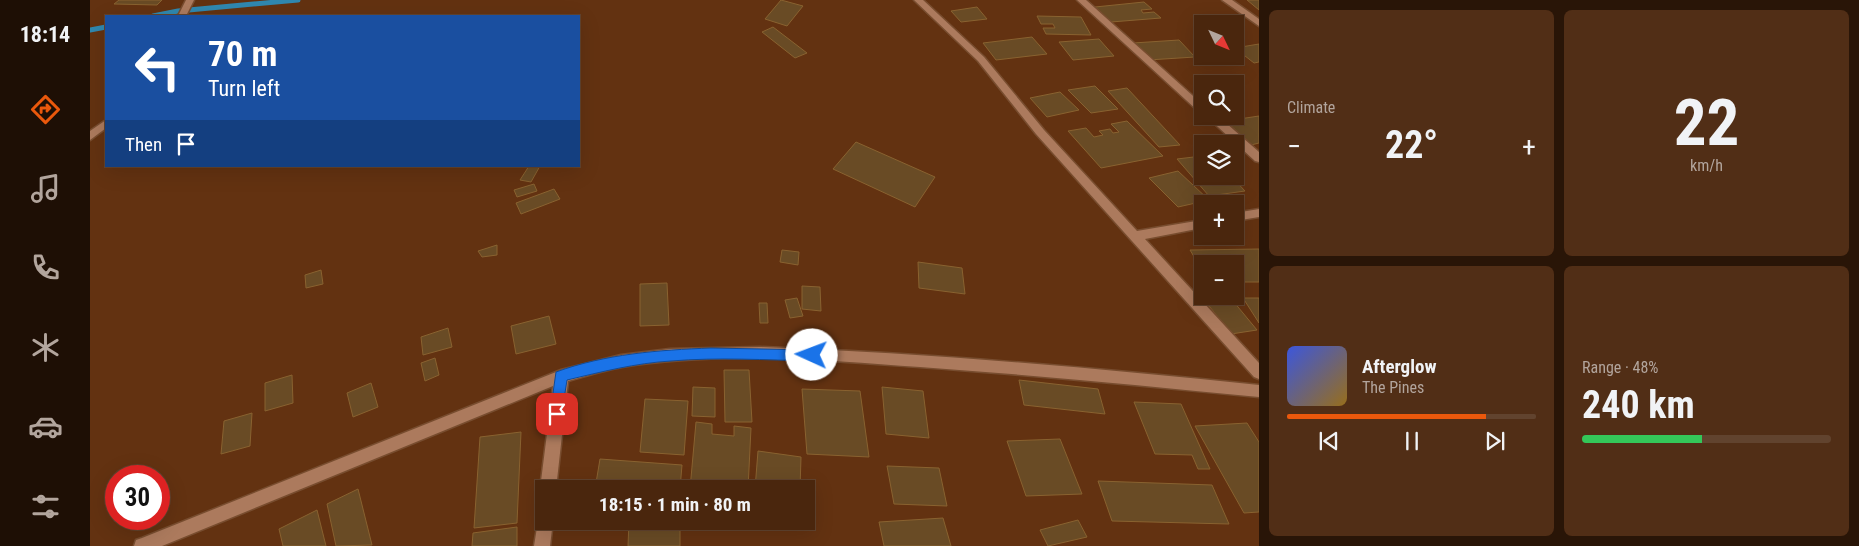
<!DOCTYPE html>
<html lang="en">
<head>
<meta charset="utf-8">
<style>
	:root { --surface:#4a260d; --page:#512e16; --text:#f1f3f6; --muted:#b2a59d; --line:#61432e; --accent:#ea580c }
	body { margin:0; font-family:"Roboto Condensed",sans-serif; background:var(--page); color:var(--text); height:100vh; display:flex; flex-direction:column; font-size:19px; white-space:nowrap }
	* { box-sizing:border-box; margin:0 }
	p { font-size:16px; color:var(--muted) }
	.icon { flex:none; width:28px; height:28px; fill:none; stroke:currentColor; stroke-width:2; stroke-linecap:round; stroke-linejoin:round }
	.map { position:relative; flex:1; overflow:hidden }
	.panel { display:flex; flex-direction:column; gap:10px; padding:10px; background:#291507; width:600px }
	.panel>* { flex:none }
	.top-card { position:absolute; left:15px; top:15px; width:475px; height:152px; border-radius:0px; box-shadow:0 5px 20px #0002,0 0 0 1px var(--line); background:#1a4fa0; color:#fff; overflow:hidden }
	.needle { width:32px; rotate:133deg }
	.buttons { position:absolute; left:1104px; top:15px; display:grid; gap:10px }
	.buttons a { display:grid; place-items:center; width:50px; height:50px; border-radius:0px; background:var(--surface); box-shadow:0 5px 20px #0002,0 0 0 1px var(--line); font-size:25px }
	.speed { position:absolute; left:15px; top:465px; display:flex; gap:10px; font-size:25px; font-weight:700; text-align:center }
	.speed>* { display:grid; place-content:center; width:65px; height:65px; border-radius:50%; background:var(--surface); box-shadow:0 5px 20px #0002,0 0 0 1px var(--line); line-height:1 }
	.speed .limit { border:8px solid #d22; background:#fff; color:#111 }
	.pin { position:absolute; display:grid; place-items:center; width:42px; height:42px; color:#fff; margin:-21px; border-radius:10px; box-shadow:0 2px 8px #0006 }
	.me { position:absolute; width:55px; margin:-28px; rotate:272deg; stroke-linejoin:round; filter:drop-shadow(0 0 4px #0008) }
	.turn { display:flex; align-items:center; gap:18px; height:105px; padding:0 20px; font-size:22px }
	.turn .icon { width:65px; height:65px; stroke-width:2.5 }
	.turn b { display:block; font-size:35px; line-height:42px }
	.then { display:flex; align-items:center; height:48px; padding:0 20px; background:#0003; gap:10px; font-size:19px }
	.big { font-size:38px; font-weight:700; line-height:1.1 }
	.panel .widget { flex:1; display:flex; flex-direction:column; justify-content:center; gap:8px; min-width:0; padding:0 18px; border-radius:8px; background:var(--page) }
	.panel .dial { align-items:center; gap:0 }
	.dial b { font-size:65px; line-height:1 }
	.song { display:flex; align-items:center; gap:15px }
	.cover { width:60px; height:60px; border-radius:8px; background:linear-gradient(135deg,hsl(230 70% 55%),hsl(40 70% 35%)) }
	.played { height:5px; border-radius:2px; background:linear-gradient(90deg,var(--accent) 80%,var(--line) 80%) }
	.keys { display:flex; justify-content:space-around; direction:ltr }
	.heat { display:flex; justify-content:space-between; align-items:center; font-size:28px; direction:ltr }
	.charge { height:8px; border-radius:4px; background:linear-gradient(90deg,#34c759 48%,var(--line) 0) }
	.panel .tiles { flex:1; display:grid; gap:10px; grid-template-columns:repeat(2,1fr) }
	.trip { position:absolute; left:445px; top:480px; width:280px; height:50px; border-radius:0px; background:var(--surface); box-shadow:0 5px 20px #0002,0 0 0 1px var(--line); font-weight:700; line-height:50px; text-align:center }
	main { display:flex; flex:1; min-height:0 }
	.tabs { display:flex; flex-direction:column; width:90px; justify-content:space-around; align-items:center; background:#1e0f05; color:var(--muted) }
	.tabs .icon { width:35px; height:35px }
	.tabs .selected { color:var(--accent) }
	.tabs b { font-size:22px; color:var(--text) }
	.map>svg:first-child { display:block }
	.lines { fill:none; stroke-linecap:round; stroke-linejoin:round }
	.stream { stroke:#3088af; stroke-width:5 }
	.building { fill:#694b25; stroke:#896230 }
	.minor-casing { stroke:#784d2f; stroke-width:3 }
	.minor { fill:#ac7a5d; fill-rule:evenodd }
	.route { fill:#1a73e8; stroke:#114b97 }
</style>
</head>
<body>
<main>
<nav class="tabs">
<b>18:14</b>
<svg class="icon selected" aria-label="directions" viewBox="0 0 24 24"><path d="M12 3l9 9-9 9-9-9zM9 14v-3h6M13 9l2 2-2 2"/></svg>
<svg class="icon" aria-label="music" viewBox="0 0 24 24"><path d="M9 18V5l10-2v13"/><circle cx="6" cy="18" r="3"/><circle cx="16" cy="16" r="3"/></svg>
<svg class="icon" aria-label="phone" viewBox="0 0 24 24"><path d="M5 4h4l2 5-3 2q2 4 5 5l2-3 5 2v4C11 20 4 13 5 4z"/></svg>
<svg class="icon" aria-label="climate" viewBox="0 0 24 24"><path d="M12 3v18M4 7l16 10M4 17L20 7"/></svg>
<svg class="icon" aria-label="car" viewBox="0 0 24 24"><path d="M5 17H2v-5l4-1 3-4h7l3 4 3 1v5h-3M9 17h6M6 11h13"/><circle cx="7" cy="17" r="2"/><circle cx="17" cy="17" r="2"/></svg>
<svg class="icon" aria-label="filters" viewBox="0 0 24 24"><path d="M4 7h16M4 17h16"/><circle cx="9" cy="7" r="2"/><circle cx="15" cy="17" r="2"/></svg>
</nav>
<div class="map">
<svg width="1169" height="546" viewBox="0 0 1169 546">
	<rect width="100%" height="100%" fill="#633211"/>
	<g class="lines">
		<path class="stream" d="M63 16 88 11 208 0
			M0 30 16 27"/>
	</g>
	<path class="building" d="M29 0H72L67 5 24 4Z
		M691 0 713 6 697 26 675 19Z
		M1157 0H1169V10Z
		M1054 2 1062 9 1051 10 1053 13 1064 12 1071 18 1021 22 1005 7Z
		M887 7 897 19 871 22 861 11Z
		M947 16 991 17 1001 35 956 34 953 28H965L963 24H951Z
		M683 27 717 53 705 58 672 32Z
		M942 37 957 54 906 60 893 43Z
		M1009 39 1024 56 983 60 969 42Z
		M1089 40 1105 57 1058 60 1043 43Z
		M1169 44V62L1164 63 1145 48Z
		M1005 86 1028 109 1001 113 978 90Z
		M1037 88 1090 145 1069 147 1018 91Z
		M970 92 989 110 957 117 940 98Z
		M1169 116V143L1161 145 1136 121Z
		M1037 121 1073 156 1011 168 978 131 996 128 1004 137 1013 135 1009 131 1020 129 1023 133 1029 132 1021 124Z
		M766 142 845 177 825 207 743 169Z
		M1112 156V176H1141L1155 191 1119 196 1087 159Z
		M439 166H450L441 182 430 180Z
		M1088 171 1119 200 1088 207 1059 178Z
		M444 184 447 191 427 197 424 190Z
		M464 189 470 199 431 214 426 203Z
		M407 245V255L392 257 388 251Z
		M1169 249V282H1145V264H1112V270L1100 250Z
		M692 250 709 252 708 265 690 262Z
		M828 262 872 268 875 294 829 288Z
		M231 270 233 284 216 288 215 275Z
		M577 283 579 325 550 326V284Z
		M712 286 730 287 731 311 712 309Z
		M1112 288V296H1139L1167 330 1141 334 1106 289Z
		M707 298 713 316 700 318 695 300Z
		M1153 298H1169V323Z
		M669 303H677L678 323H670Z
		M459 316 466 344 426 354 421 326Z
		M358 328 362 347 333 355 331 337Z
		M345 358 349 375 335 381 331 363Z
		M634 370H659L662 422H635Z
		M202 375 203 403 175 411V383Z
		M929 380 1008 389 1015 414 934 405Z
		M281 383 288 407 263 417 257 393Z
		M603 387 625 388V417L602 416Z
		M792 387 833 391 839 438 796 434Z
		M712 389 770 391 779 457 717 454Z
		M555 399 598 401 594 455 550 452Z
		M1044 402 1091 404 1120 469H1108L1102 455 1065 454Z
		M162 413 160 446 131 454 134 421Z
		M606 422 622 424V434L644 436V426L661 428 658 489H600Z
		M1157 423 1169 442V512L1154 513 1105 426Z
		M431 432 427 523 384 528 390 437Z
		M970 439 992 494 936 496 917 441Z
		M668 451 711 457 710 489H665Z
		M510 459 592 465 590 489H505Z
		M797 466 849 468 857 506 804 504Z
		M1008 481 1122 485 1139 524 1022 521Z
		M268 489 282 545 246 546 237 504Z
		M227 510 236 546H193L189 529Z
		M853 518 861 546H794L789 522Z
		M988 520 997 537 958 546 950 530Z
		M539 521H590V546H538Z
		M427 527V546H382L383 533Z"/>
	<g class="lines">
		<g class="minor-casing">
			<path id="minor" d="M96 0H104L96 16H88Z
				M824 0H833L894 57 954 130 1047 231 1112 220V228L1055 239 1169 363V379L1164 377 946 134 888 61Z
				M987 0H996L1112 104V112L1108 111Z
				M1132 0H1142L1169 19V26Z
				M1116 116H1128L1169 152V162L1165 161Z
				M16 120V128L0 140V131Z
				M1169 209V217L1145 221V213Z
				M670 347C837 353 1003 368 1169 385V397C1056 386 943 375 830 367 733 360 629 351 532 367 514 370 496 376 478 381L466 489H454V495L450 489 463 386 72 546H44L46 540 52 538 471 370 531 355 580 349Z
				M454 513V521H463L460 546H444L449 515Z"/>
		</g>
		<use href="#minor" class="minor"/>
	</g>
	<path class="route" d="M621 348 722 350 727 352 729 355 727 359 722 361C676 360 628 357 581 361 546 363 511 372 477 380L471 418 467 420 462 418 460 414 466 372C515 354 569 350 621 348Z"/>
</svg>
<div class="buttons">
<a><svg class="needle" viewBox="-14 -14 28 28"><path d="M0-13l5 13h-10z" fill="#e53935"/><path d="M0 13l5-13h-10z" fill="#b2a59d"/></svg></a>
<a><svg class="icon" aria-label="search" viewBox="0 0 24 24"><circle cx="10" cy="10" r="6"/><path d="M15 15l6 6"/></svg></a>
<a><svg class="icon" aria-label="layers" viewBox="0 0 24 24"><path d="M12 4l9 5-9 5-9-5zM3 14l9 5 9-5"/></svg></a>
<a>+</a>
<a>−</a>
</div>
<div class="speed"><div class="limit">30</div></div>
<div class="pin" style="left:467px;top:414px;background:#d93025"><svg class="icon" aria-label="arrive" viewBox="0 0 24 24"><path d="M6 21V4h12l-3 4 3 4H6"/></svg></div>
<svg class="me" style="left:722px;top:355px" viewBox="-20 -20 40 40"><circle r="19" fill="#fff"/><path d="M0-13L10 11 0 6-10 11z" fill="#1a73e8"/></svg>
<div class="trip">18:15 · 1 min · 80 m</div>
<div class="top-card">
<div class="turn"><svg class="icon" aria-label="left" viewBox="0 0 24 24"><path d="M17 20v-9H6M10 6l-5 5 5 5"/></svg><div><b>70 m</b>Turn left</div></div>
<div class="then">Then<svg class="icon" aria-label="arrive" viewBox="0 0 24 24"><path d="M6 21V4h12l-3 4 3 4H6"/></svg></div>
</div>
</div>
<section class="panel">
<div class="tiles">
<div class="widget"><p>Climate</p>
<div class="heat"><a>−</a><b class="big">22°</b><a>+</a></div>
</div>
<div class="widget dial"><b>22</b><p>km/h</p></div>
<div class="widget">
<div class="song"><i class="cover"></i><div><b>Afterglow</b><p>The Pines</p></div></div>
<div class="played"></div>
<div class="keys"><svg class="icon" aria-label="previous" viewBox="0 0 24 24"><path d="M18 5L8 12l10 7zM5 5v14"/></svg><svg class="icon" aria-label="pause" viewBox="0 0 24 24"><path d="M8 5v14M16 5v14"/></svg><svg class="icon" aria-label="next" viewBox="0 0 24 24"><path d="M6 5l10 7-10 7zM19 5v14"/></svg></div>
</div>
<div class="widget"><p>Range · 48%</p><b class="big">240 km</b><div class="charge"></div></div>
</div>
</section>
</main>
</body>
</html>
